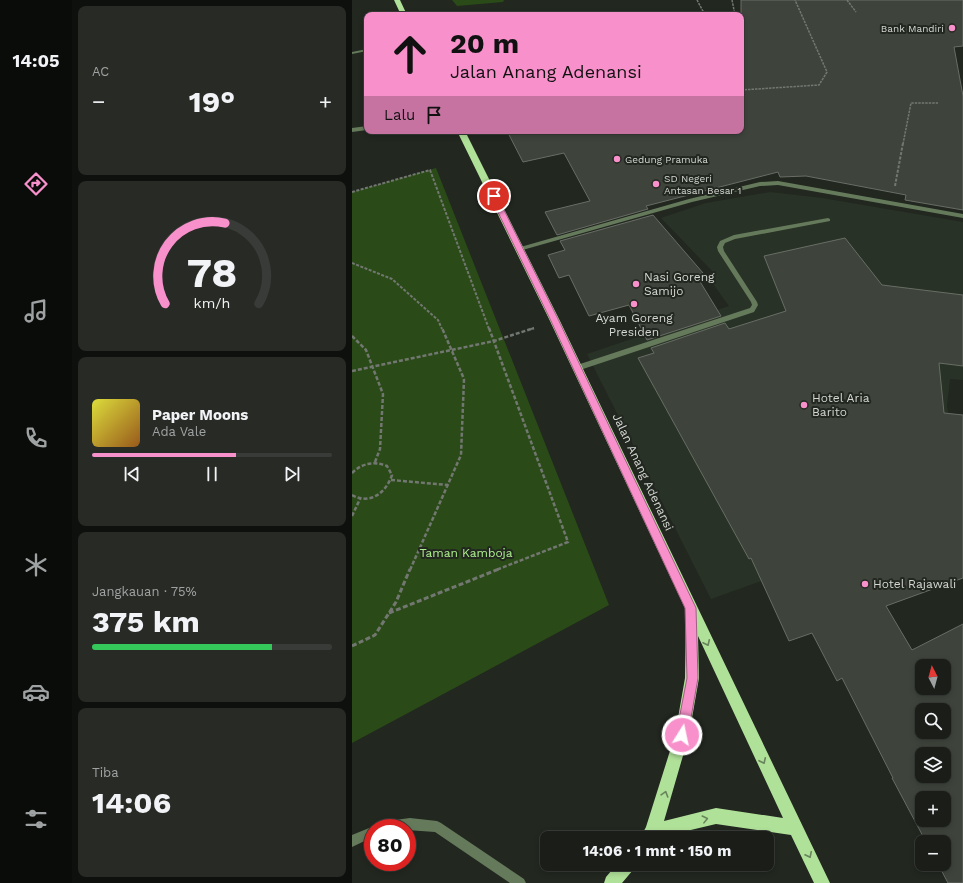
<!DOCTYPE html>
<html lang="id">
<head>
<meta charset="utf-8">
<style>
	:root { --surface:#1a1d18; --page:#272a25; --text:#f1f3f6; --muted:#9fa2a2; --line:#383b37; --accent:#f890cb }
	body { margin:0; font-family:"Work Sans",sans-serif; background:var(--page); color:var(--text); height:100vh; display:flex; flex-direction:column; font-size:15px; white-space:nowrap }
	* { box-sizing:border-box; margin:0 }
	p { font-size:13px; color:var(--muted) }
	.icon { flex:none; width:22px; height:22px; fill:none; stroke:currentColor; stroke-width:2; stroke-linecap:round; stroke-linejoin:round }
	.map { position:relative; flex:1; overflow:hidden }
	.sheet { display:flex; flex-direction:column; gap:6px; padding:6px; background:#0e100d; width:280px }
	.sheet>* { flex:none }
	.guide { position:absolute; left:12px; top:12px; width:380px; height:122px; border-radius:8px; box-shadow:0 2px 6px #0003,0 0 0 1px var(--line); background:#f890cb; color:#111; overflow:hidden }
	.needle { width:26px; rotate:354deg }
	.buttons { position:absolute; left:563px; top:659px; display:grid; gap:8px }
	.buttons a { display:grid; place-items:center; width:36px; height:36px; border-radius:8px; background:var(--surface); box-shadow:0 2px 6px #0003,0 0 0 1px var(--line); font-size:20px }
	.speed { position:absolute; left:12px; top:819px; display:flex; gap:8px; font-size:20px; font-weight:700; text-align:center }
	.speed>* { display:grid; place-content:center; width:52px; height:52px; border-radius:50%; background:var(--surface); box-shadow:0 2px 6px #0003,0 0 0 1px var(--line); line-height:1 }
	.speed .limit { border:6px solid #d22; background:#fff; color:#111 }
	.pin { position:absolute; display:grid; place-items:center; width:34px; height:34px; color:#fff; margin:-17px; border:2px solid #fff; border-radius:50%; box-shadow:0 1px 4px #0007 }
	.me { position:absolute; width:44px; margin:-22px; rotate:10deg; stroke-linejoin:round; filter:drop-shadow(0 0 3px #0008) }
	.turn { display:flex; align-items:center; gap:14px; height:84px; padding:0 20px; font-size:18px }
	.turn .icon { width:52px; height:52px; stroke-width:2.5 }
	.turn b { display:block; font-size:28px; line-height:34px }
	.then { display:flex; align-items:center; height:38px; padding:0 20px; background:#0003; gap:8px; font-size:15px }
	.big { font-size:30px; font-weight:700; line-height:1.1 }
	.sheet .tile { flex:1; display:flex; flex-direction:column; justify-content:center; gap:6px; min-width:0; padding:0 14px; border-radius:8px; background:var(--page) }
	.sheet .dial { align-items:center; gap:0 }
	.dial svg { height:104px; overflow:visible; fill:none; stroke:var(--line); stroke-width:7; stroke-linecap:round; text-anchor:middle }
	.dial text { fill:var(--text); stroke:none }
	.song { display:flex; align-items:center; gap:12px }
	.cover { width:48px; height:48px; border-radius:6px; background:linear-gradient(135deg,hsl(60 70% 55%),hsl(30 70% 35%)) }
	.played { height:4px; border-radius:2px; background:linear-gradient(90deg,var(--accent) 60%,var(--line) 60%) }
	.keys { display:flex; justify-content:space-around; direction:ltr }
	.heat { display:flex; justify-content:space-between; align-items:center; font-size:22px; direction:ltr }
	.charge { height:6px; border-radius:3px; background:linear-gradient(90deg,#34c759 75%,var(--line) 0) }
	.trip { position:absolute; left:188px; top:831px; width:234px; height:40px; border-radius:8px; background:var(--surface); box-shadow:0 2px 6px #0003,0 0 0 1px var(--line); font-weight:700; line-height:40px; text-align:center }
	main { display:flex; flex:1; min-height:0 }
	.tabs { display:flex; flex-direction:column; width:72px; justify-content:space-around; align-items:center; background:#0a0c0a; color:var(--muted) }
	.tabs .icon { width:28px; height:28px }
	.tabs .on { color:var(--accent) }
	.tabs b { font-size:18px; color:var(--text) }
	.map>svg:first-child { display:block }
	.built { fill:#293226 }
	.green { fill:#2a4b18 }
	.building { fill:#3e443c; stroke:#686d65; fill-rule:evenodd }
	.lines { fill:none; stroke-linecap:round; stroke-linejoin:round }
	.path-far3 { stroke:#737771; stroke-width:1.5; stroke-dasharray:2.5 1; stroke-linecap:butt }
	.path-far2 { stroke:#737771; stroke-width:2; stroke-dasharray:3 1.5; stroke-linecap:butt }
	.path-far1 { stroke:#737771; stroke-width:2.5; stroke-dasharray:4 2; stroke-linecap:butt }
	.path { stroke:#737771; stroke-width:3; stroke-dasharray:5 2.5; stroke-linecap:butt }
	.service { fill:#657a5b; fill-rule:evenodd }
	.minor { fill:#657a5b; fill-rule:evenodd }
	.trunk { fill:#b0e199; fill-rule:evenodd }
	.oneway { stroke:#69845c }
	.route { fill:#f890cb; stroke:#a15e84 }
	.poi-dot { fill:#f890cb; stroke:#222720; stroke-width:1.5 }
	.labels { text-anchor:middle; stroke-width:4; stroke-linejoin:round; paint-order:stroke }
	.far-poi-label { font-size:10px; fill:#d4d7d2; stroke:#222720; text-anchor:start }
	.poi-label { font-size:12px; fill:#d4d7d2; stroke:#222720; text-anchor:start }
	.street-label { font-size:12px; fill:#d4d7d2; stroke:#222720 }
	.park-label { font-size:12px; fill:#adf18c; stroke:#222720 }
</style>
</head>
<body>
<main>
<nav class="tabs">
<b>14:05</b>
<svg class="icon on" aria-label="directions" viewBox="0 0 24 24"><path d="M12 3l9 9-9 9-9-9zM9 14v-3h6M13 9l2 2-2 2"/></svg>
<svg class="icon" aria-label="music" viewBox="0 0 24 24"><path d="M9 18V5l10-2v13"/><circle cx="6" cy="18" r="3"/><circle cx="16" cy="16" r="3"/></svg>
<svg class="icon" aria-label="phone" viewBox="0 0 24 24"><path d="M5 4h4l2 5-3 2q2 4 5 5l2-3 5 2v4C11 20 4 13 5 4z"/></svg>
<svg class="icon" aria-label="climate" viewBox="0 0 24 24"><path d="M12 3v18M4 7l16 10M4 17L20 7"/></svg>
<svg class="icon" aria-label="car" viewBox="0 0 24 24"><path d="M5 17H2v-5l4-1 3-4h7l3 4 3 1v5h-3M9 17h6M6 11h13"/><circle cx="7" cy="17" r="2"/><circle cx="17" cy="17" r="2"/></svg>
<svg class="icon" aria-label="filters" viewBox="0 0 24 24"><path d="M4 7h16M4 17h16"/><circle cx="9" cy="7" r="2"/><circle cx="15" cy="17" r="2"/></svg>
</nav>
<section class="sheet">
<div class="tile"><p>AC</p>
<div class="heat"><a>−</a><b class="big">19°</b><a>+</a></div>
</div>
<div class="tile dial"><svg viewBox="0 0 100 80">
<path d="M14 69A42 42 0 1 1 86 69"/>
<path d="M14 69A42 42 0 0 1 60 7" stroke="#f890cb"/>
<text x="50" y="56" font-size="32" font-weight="700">78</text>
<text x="50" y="72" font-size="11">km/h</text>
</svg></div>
<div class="tile">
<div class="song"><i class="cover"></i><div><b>Paper Moons</b><p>Ada Vale</p></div></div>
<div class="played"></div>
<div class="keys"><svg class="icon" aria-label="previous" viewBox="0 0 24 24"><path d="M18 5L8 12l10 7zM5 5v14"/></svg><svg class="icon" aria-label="pause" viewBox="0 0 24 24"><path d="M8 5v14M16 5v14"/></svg><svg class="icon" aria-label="next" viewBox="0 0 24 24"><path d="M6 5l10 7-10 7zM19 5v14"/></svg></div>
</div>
<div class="tile"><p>Jangkauan · 75%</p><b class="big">375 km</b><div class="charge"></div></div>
<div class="tile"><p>Tiba</p><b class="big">14:06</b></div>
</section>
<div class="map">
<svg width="611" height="883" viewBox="0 0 611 883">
	<rect width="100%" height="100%" fill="#222720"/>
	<path class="built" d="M418 192 470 198 611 222V380L598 379 595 406 611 498V509L359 599 235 354 377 306 356 277 361 272 309 218 354 203Z"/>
	<path class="green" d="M100 0H152L151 2 105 6Z
		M84 168 257 605 0 743V192Z"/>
	<path class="building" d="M389 0H611V46L602 47 611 96V210L553 200 554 195 454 176 428 177 426 172 294 206 296 209 205 235 193 212 238 201 212 153 171 162 155 131H389Z
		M301 215 351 273 344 275 369 316 295 340 277 305 237 316 217 275 207 278 196 255 213 250 208 241Z
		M493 238 530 285 611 295V366L587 363 592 413 611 415V578L534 606 560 650 611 624V883H596L586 864H592V842H574L540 778H541L490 678 485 681 460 633 437 641 399 558 397 559 286 358 302 353 299 348 373 323 377 329 434 311 412 256ZM570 666H592V688H570ZM570 710H592V732H570ZM570 754H592V776H570ZM570 798H592V820H570Z"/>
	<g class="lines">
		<path class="path-far3" d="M345 0 353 15
			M380 0 383 15
			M495 0 504 12
			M389 90 467 85 475 72 443 0
			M551 144 559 103H586"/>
		<path class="path-far2" d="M543 186 551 143
			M0 192 78 170 137 329
			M0 263 40 279 86 320 90 329
			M179 329 183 328"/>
		<path class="path-far1" d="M137 328 216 542 144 570
			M0 336 14 350 31 394 28 449 23 462
			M0 371 142 341 182 328
			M0 473C10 463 22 461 35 466L40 475C34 493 18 505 0 495
			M39 480 96 485
			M0 516 8 499
			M58 570 109 455 112 379 90 328"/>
		<path class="path" d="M37 613 147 569
			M0 646 23 635 44 602 58 569"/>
		<path class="service" d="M15 49V51L0 54V52Z
			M476 218 478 219V221L383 239 373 243 371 247 372 251 405 302 406 305 402 312 228 370H222L221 368 222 366 398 308 400 305 399 302 366 251 365 247 368 241 382 235Z
			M58 818 85 821 89 823 172 879 174 883H158L83 832 55 830V828H21V837L0 847V835L22 826 23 824 27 822Z"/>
		<path class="minor" d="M15 126V130L0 132V128Z
			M426 181 611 214V218L426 185 408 186 340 202 167 251 164 249 165 248 337 199 408 182Z"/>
		<path class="trunk" d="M42 0H48L55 15H49Z
			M105 131H113L208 321 478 883H462L439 835 364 824 305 838H288L294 827 323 735 333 678 334 610 198 321ZM346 636 431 818 364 808 312 821 337 735 347 678Z
			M265 864H283L281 870 270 883H252L254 877Z"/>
	</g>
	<defs><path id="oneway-chevron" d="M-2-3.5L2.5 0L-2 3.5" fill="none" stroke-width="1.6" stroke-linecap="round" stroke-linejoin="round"/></defs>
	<g class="oneway">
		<use href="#oneway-chevron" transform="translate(355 643) rotate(65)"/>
		<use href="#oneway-chevron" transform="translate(411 761) rotate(65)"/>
		<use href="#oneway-chevron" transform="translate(313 794) rotate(-73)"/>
		<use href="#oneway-chevron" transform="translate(353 819) rotate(-14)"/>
		<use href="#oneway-chevron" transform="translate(457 855) rotate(64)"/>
	</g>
	<path class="route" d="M142 194 145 196 207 321 344 608 346 678 336 735 334 740 330 741 326 740 324 735 335 678 333 608 199 321 138 196Z"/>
	<g class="poi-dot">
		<circle cx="600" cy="28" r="4"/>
		<circle cx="265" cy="159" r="4"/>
		<circle cx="304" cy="184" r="4"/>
		<circle cx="284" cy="284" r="4"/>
		<circle cx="282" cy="304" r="4"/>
		<circle cx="452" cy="405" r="4"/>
		<circle cx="513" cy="584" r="4"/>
	</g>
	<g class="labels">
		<g class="far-poi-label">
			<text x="592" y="32" text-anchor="end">Bank Mandiri</text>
			<text x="273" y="163">Gedung Pramuka</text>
			<text x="312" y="182">SD Negeri<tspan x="312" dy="12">Antasan Besar 1</tspan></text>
		</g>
		<g class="poi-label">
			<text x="292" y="281">Nasi Goreng<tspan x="292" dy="14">Samijo</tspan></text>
			<text x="282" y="322" text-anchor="middle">Ayam Goreng<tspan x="282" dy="14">Presiden</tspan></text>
			<text x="460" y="402">Hotel Aria<tspan x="460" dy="14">Barito</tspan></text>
			<text x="521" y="588">Hotel Rajawali</text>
		</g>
		<g class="street-label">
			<text transform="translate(291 472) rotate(65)" y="4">Jalan Anang Adenansi</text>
		</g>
		<g class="park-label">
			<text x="114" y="557">Taman Kamboja</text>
		</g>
	</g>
</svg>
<div class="buttons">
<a><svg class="needle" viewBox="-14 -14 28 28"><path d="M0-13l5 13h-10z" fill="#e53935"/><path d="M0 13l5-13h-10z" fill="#9fa2a2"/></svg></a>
<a><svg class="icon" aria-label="search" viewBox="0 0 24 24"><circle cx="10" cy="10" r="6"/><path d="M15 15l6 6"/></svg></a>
<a><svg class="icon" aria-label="layers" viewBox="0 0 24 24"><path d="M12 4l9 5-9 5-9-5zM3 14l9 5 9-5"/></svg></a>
<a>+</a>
<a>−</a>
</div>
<div class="speed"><div class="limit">80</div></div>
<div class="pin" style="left:142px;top:196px;background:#d93025"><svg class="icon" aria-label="arrive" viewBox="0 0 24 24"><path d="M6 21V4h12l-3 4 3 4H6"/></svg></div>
<svg class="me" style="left:330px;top:735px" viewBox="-20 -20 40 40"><circle r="17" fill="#f890cb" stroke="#fff" stroke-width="3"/><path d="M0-11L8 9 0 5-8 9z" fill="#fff"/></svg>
<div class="trip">14:06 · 1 mnt · 150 m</div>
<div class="guide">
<div class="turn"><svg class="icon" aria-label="ahead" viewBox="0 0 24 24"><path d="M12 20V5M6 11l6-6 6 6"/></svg><div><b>20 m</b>Jalan Anang Adenansi</div></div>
<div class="then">Lalu<svg class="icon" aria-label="arrive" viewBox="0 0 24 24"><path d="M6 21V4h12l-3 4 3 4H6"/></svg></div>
</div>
</div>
</main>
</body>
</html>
